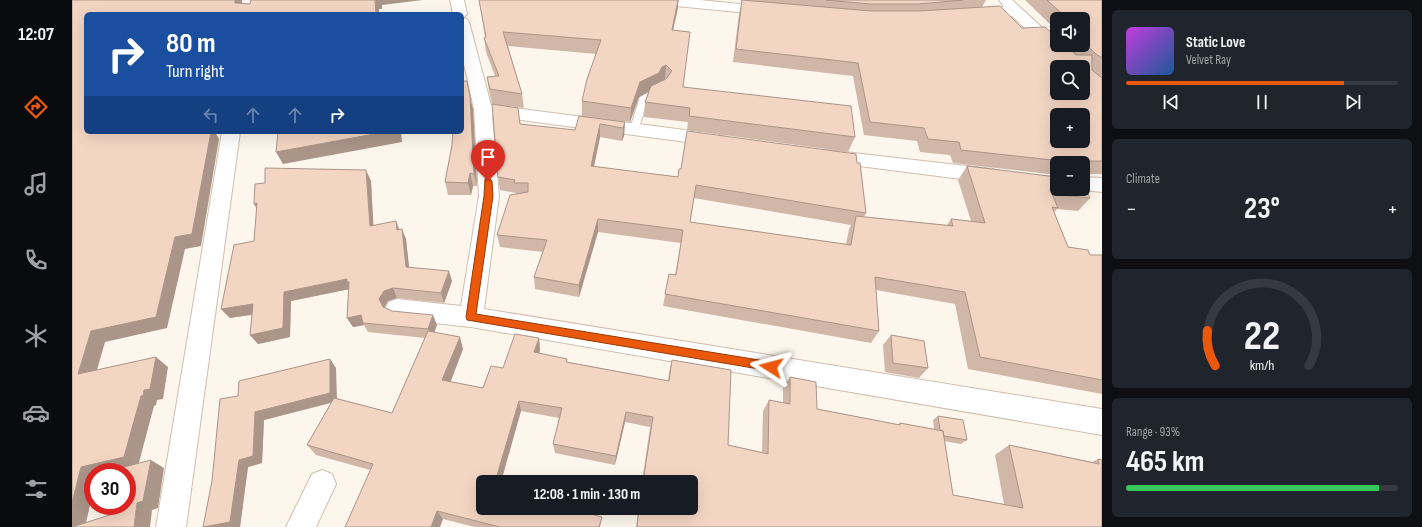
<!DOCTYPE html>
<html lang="en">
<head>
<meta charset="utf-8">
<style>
	:root { --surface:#171b24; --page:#20242c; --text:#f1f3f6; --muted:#9ea1a6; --line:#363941; --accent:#ea580c }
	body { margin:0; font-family:"Sofia Sans Condensed",sans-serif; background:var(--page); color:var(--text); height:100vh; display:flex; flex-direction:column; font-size:15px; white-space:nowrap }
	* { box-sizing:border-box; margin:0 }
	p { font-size:13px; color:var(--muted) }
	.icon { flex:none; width:22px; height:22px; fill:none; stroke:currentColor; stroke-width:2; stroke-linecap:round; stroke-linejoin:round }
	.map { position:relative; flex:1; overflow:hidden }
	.panel { display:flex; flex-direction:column; gap:10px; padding:10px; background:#0d0f14; width:320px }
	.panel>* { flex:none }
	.hud { position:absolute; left:12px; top:12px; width:380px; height:122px; border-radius:6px; box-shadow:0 4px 16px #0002; background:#1a4fa0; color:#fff; overflow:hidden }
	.controls { position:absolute; left:978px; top:12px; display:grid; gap:8px }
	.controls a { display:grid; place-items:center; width:40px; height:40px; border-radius:6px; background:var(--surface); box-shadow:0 4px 16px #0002; font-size:20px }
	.speed { position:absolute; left:12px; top:463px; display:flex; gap:8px; font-size:20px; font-weight:700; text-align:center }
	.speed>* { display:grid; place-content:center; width:52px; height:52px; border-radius:50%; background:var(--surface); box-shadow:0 4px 16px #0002; line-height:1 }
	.speed .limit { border:6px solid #d22; background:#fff; color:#111 }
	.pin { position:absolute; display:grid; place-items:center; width:34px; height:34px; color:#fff; margin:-41px -17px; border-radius:50% 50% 50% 0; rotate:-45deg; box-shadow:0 0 4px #0007 }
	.pin .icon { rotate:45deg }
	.me { position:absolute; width:44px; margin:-22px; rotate:279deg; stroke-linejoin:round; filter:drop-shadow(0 0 3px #0008) }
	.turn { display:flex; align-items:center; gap:14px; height:84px; padding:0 16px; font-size:18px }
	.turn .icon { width:52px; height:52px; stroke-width:2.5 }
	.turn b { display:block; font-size:28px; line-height:34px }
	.lanes { display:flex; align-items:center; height:38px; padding:0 16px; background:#0003; justify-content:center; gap:20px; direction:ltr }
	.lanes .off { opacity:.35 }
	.big { font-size:30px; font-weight:700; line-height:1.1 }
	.panel .card { flex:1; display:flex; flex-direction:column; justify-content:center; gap:6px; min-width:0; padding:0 14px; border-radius:6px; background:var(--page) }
	.panel .dial { align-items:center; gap:0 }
	.dial svg { height:104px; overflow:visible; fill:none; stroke:var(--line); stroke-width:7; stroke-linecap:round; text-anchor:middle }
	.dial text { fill:var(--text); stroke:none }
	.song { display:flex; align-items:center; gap:12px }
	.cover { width:48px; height:48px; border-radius:6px; background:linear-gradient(135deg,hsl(290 70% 55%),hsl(210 70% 35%)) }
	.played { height:4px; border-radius:2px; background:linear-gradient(90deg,var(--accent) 80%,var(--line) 80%) }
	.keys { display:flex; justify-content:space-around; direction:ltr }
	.heat { display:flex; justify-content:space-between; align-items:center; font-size:22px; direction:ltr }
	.charge { height:6px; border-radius:3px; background:linear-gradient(90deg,#34c759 93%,var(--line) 0) }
	.trip { position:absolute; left:404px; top:475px; width:222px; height:40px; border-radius:6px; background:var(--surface); box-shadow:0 4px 16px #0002; font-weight:700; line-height:40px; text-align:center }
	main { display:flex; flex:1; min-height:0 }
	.dock { display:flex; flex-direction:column; width:72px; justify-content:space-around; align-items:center; background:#090b0e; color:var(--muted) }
	.dock .icon { width:28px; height:28px }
	.dock .selected { color:var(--accent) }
	.dock b { font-size:18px; color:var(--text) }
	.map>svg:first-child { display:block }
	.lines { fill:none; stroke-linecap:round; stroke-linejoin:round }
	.lane-casing { stroke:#d1beb0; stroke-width:2 }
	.street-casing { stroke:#d1beb0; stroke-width:2 }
	.lane { fill:#fff; fill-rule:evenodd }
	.street { fill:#fff; fill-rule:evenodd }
	.wall { fill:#d1b7a8; fill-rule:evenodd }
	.shaded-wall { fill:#aa9588 }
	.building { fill:#f3d5c3; stroke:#aa9588; fill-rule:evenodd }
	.route { fill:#ea580c; stroke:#983908 }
</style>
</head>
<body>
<main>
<nav class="dock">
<b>12:07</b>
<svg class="icon selected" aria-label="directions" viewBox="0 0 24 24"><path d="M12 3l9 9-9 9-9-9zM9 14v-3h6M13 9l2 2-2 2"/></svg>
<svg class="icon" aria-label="music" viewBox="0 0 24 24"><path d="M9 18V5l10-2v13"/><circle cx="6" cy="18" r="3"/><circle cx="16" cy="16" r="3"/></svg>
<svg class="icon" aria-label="phone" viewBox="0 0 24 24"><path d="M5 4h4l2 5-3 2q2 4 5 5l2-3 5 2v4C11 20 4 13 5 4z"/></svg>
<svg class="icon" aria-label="climate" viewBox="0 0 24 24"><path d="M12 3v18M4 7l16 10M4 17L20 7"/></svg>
<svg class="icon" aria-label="car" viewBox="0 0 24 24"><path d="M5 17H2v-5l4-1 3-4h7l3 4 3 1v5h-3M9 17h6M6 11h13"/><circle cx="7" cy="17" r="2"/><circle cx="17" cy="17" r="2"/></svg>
<svg class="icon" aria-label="filters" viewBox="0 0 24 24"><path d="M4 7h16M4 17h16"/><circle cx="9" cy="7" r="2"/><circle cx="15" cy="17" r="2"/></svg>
</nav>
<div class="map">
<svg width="1030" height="527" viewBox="0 0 1030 527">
	<rect width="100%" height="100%" fill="#fdf6ec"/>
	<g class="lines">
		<g class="lane-casing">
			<path id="lane" d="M589 86 593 89 592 91 576 98 566 131H560L558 129 568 97Z"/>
		</g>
		<g class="street-casing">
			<path id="street" d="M378 0H392L395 14 391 18 395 19 397 22 419 105 644 134 651 136 653 140 651 144 644 146 420 116 427 196 412 309 1030 409V435L399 327 325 319 317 316 313 309 317 302 325 299 389 306 407 196 402 109 390 55V14H381Z
				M576 0H628L698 7 703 8 705 11 703 14 698 15 583 4 578 3Z
				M927 0H940L985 41V45H989L1010 64 1012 67 1011 69V67H995L940 16 904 18 899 17 897 14 899 11 932 7Z
				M150 132H168L114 527H84Z
				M755 150 921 169 928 171 931 176 928 181 921 183 748 161 746 156 748 151Z
				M1011 177 1030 178V192L1004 189H1011Z
				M250 470 260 474 264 484 244 527H214L240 474Z"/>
		</g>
		<use href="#lane" class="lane"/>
		<use href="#street" class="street"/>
	</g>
	<path class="wall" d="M407 0H607L601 30 611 87 783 137 776 152 615 130 616 122 572 117 573 102 577 91 567 97 558 122 510 116V101L524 54 436 46 450 94 452 108 420 104 417 91 415 77 423 76 414 52 412 38 413 37Z
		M669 0H914L910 7 985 45H1011V19H985V31L953 0H1030V174H1011V163H985V175L881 163 878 155 848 152 845 141 792 135 781 76 661 62 667 13 670 2H669Z
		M401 109 405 186H401L399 195H376L373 182 380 145Z
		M507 116 553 122 552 136 550 141 528 137 522 167 606 177 785 163 794 213 792 217 875 225 879 219 899 221 886 180 895 166 1018 198 1006 211 985 209 982 212 996 247 1018 255H1030V394L896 369 883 304 804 290 807 331 799 343 591 306 597 274 603 275 609 243 526 232 507 297 463 289 462 277 471 252 428 247 425 235 444 194V193L428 190 426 177 503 130ZM622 198 779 225 777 229 774 244 618 222Z
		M299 181 301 225 327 229 334 239 337 268 380 281 372 303 325 298 316 301 312 308 320 311 365 325 362 332 391 349 378 382 411 388 431 368 467 338 468 350 467 353 496 362 596 381 597 372 600 360 656 445 690 452 691 411 697 400 711 403V388L718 377 745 409 826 425 828 423 862 429 861 420 866 416 895 440 889 444 872 441 881 495 932 504 923 455 937 445 1020 462 1026 459 1030 460V527H564L567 508H619V482H570L578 427 553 422 543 465 483 453 481 444 487 418 449 411 411 508 493 512 530 517 528 527H403L371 519 298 470 244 455 235 445 259 403 192 420 190 463 176 467 168 527H131L166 396 264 368V398L320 413 353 338 296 332 292 325 281 327 275 318 277 289 219 301 218 337 186 344 178 335 180 315 158 318 149 309 182 241 185 209 182 204Z
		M819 335 856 368 847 378 813 372 811 345Z"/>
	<path class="shaded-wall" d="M163 0H170V1L169 14 163 3Z
		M303 0H351L310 5V9H307V14H304Z
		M606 0V8L598 44 600 30Z
		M594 65 593 80 589 81 585 87 567 97 558 122 559 108 568 82 590 67Z
		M398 97 401 109 405 186 402 174Z
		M553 122 552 136 550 141 551 128Z
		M528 124V137L519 179V166Z
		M139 132H143L147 139 129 246 113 249 95 328 33 342 21 384 6 374 19 331 103 237Z
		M313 132H329L330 142 211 164 204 152Z
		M294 170 299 181 302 236 298 226Z
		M398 173 401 186 399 195 396 183Z
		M185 203 188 214 182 204Z
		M526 219V232L507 297V285Z
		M324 221 328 231 325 230Z
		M330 229 334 239 338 277 334 267Z
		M377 271 380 281 372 303 369 293Z
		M275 279 277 282 278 289 219 301 218 337 186 344 178 335 212 292Z
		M321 288 325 298 316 301 312 308 307 299 312 291Z
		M181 304 188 313 158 318 149 309Z
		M289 315 291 323 292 325 281 327 275 318Z
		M361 315 365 325 360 339 356 329Z
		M388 337 391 349 375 391 370 380Z
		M467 338 468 350 464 364 462 352Z
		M84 357 96 367 91 399 85 400 84 405 82 406 66 466 39 472H21V492L13 527H0V503L9 467 69 396 72 390Z
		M258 359 264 368 265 401 192 420 190 463 176 467 168 527H133L167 460 183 412Z
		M447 401 449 411 429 482H423Z
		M554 412 553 422 543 465 544 456Z
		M79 460 92 468 86 508 80 510 78 527H62L65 503Z
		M365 511 371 519 368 527H359Z"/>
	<path class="building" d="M0 0H163V3L178 4 179 0H303L304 14H14V132H83V133L94 132H139L120 234 103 237 84 317 19 331 6 374 84 357 78 389 72 390 71 396H69L52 457 9 467 0 503Z
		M407 0H606L600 30 618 32 611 87 779 106 783 137 617 116 618 108 573 102 579 86 594 79 600 71 594 65 590 67 587 73 568 82 559 108 510 101 515 79 529 40 431 32 450 94 418 89 415 77 427 76 412 38 414 37Z
		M670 0 799 11H848L928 6 950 28 973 27 985 38V45H993L1004 55H1020V70L1030 78V161H1001L1002 163H998V162L889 150 887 142 856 139 852 128 798 122 786 63 664 49ZM985 67H1011V93H985ZM985 115H1011V141H985Z
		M754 0H891L846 4H798Z
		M975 0H1030V58L1024 54 1011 42V19H996Z
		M390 81H395L398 97 402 174 398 173 396 183 373 182 380 145 381 132H390Z
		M420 104 446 108 448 124 503 130 507 116 553 122 551 128 528 124 519 166 606 177 607 169H609L615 131 784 154 785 163H788L794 213 624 185 618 222 779 245 784 216 881 226 879 219 913 223 895 166 985 177V189H1011V183L1018 198 980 194 986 208 980 207 996 247 1016 250 1018 255H1030V380L908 357 893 292 803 277 807 331 593 294 597 274 604 275 611 230 526 219 507 285 462 277 475 240 425 235 438 195 456 192V183H442L443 180 426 177Z
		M206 132H313L204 152Z
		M193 168 294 170 298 226 324 221 325 230 330 229 334 267 377 271 369 293 321 288 312 291 307 299 311 307 320 311 361 315 356 329 291 323 289 315 275 318 277 282H275V279L212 292 211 328 178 335 181 304 149 309 162 245 182 241 185 203 182 204 183 184 193 183Z
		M356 331 388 337 370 380 411 388 419 366 431 368 443 334 467 338 462 352 495 359 494 362 597 381 600 360 659 370 656 445 696 454 697 400 718 404V377L744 382 745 409 828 425V423L871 431 881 495 951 508 937 445 1027 464 1026 459 1030 460V527H565L567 508H619V482H571L581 417 554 412 544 456 481 444 490 408 447 401 423 482H411V508H475L493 512 494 508H496L530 517 527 527H428L365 511 359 527H273L301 464 235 445 262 398 320 413Z
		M819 335 852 341 856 368 821 363Z
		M258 359V393L183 412 181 456 167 460 158 522 131 527 140 481 148 399 166 396 167 381Z
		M866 416 891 420 895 440 872 436 871 431 868 430Z
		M79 460 71 501 65 503 62 527H0L44 513 45 506H55V472H51L52 467Z"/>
	<path class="route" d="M413 179H418L420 181 421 196 404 314 699 362 702 364 704 367 702 370 699 371 395 320 394 317 412 196Z"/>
</svg>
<div class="controls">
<a><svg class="icon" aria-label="sound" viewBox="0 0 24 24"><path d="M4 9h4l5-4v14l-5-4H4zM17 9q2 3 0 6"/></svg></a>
<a><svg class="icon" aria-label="search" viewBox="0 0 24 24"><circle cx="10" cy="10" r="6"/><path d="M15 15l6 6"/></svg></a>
<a>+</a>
<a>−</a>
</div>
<div class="speed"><div class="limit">30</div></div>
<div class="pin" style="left:416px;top:181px;background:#d93025"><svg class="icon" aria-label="arrive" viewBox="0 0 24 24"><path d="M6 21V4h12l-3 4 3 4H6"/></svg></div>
<svg class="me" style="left:699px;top:367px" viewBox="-20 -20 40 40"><path d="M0-17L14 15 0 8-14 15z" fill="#ea580c" stroke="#fff" stroke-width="4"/></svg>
<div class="trip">12:08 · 1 min · 130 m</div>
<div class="hud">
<div class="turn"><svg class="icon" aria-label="right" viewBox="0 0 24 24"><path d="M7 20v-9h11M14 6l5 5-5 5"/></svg><div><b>80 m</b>Turn right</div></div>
<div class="lanes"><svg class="icon off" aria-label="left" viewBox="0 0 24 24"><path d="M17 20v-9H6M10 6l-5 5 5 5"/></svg><svg class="icon off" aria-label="ahead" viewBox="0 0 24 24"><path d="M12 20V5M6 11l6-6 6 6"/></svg><svg class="icon off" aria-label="ahead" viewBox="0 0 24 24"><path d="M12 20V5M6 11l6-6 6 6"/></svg><svg class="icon" aria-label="right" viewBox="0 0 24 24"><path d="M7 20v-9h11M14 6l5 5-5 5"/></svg></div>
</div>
</div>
<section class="panel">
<div class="card">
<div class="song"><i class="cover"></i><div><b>Static Love</b><p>Velvet Ray</p></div></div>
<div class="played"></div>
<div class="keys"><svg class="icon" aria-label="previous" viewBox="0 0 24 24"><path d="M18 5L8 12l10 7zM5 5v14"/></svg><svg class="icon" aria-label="pause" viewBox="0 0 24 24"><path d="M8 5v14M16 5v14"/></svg><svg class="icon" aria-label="next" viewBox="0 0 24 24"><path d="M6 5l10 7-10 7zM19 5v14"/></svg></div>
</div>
<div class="card"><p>Climate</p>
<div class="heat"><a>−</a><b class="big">23°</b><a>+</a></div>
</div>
<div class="card dial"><svg viewBox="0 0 100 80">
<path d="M14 69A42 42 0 1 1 86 69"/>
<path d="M14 69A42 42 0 0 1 8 42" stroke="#ea580c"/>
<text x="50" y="56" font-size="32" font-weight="700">22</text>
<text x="50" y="72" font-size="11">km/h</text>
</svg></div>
<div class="card"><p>Range · 93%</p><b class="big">465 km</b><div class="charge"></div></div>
</section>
</main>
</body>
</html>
